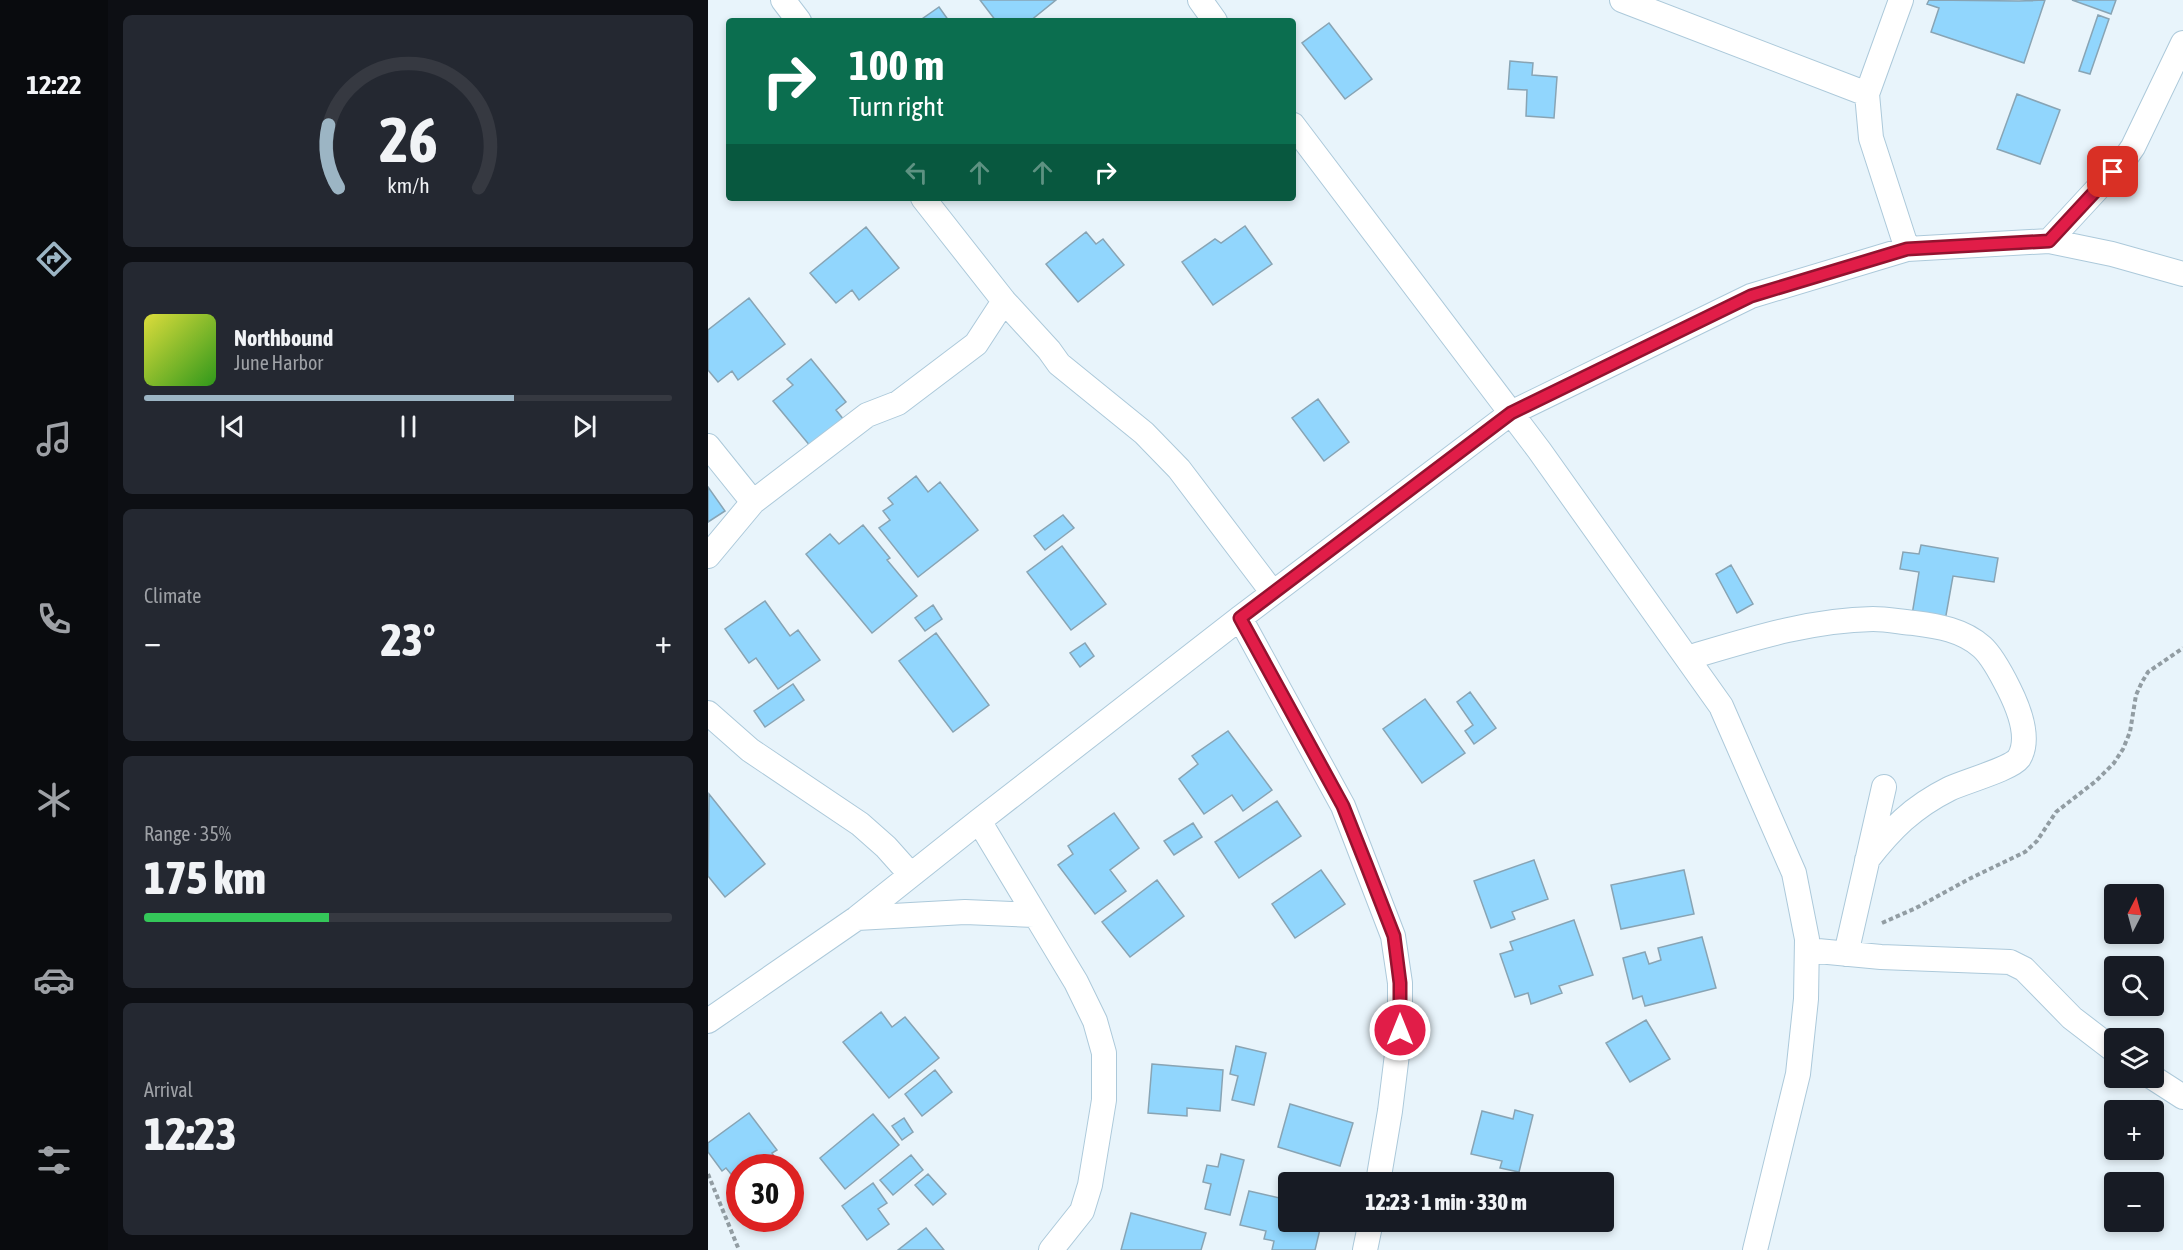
<!DOCTYPE html>
<html lang="en">
<head>
<meta charset="utf-8">
<style>
	:root { --surface:#171b24; --page:#242831; --text:#f1f3f6; --muted:#9ea1a6; --line:#363941; --accent:#9cb5c4 }
	body { margin:0; font-family:"Asap Condensed",sans-serif; background:var(--page); color:var(--text); height:100vh; display:flex; flex-direction:column; font-size:22px; white-space:nowrap }
	* { box-sizing:border-box; margin:0 }
	p { font-size:20px; color:var(--muted) }
	.icon { flex:none; width:33px; height:33px; fill:none; stroke:currentColor; stroke-width:2; stroke-linecap:round; stroke-linejoin:round }
	.map { position:relative; flex:1; overflow:hidden }
	.panel { display:flex; flex-direction:column; gap:15px; padding:15px; background:#0d0f14; width:600px }
	.panel>* { flex:none }
	.hud { position:absolute; left:18px; top:18px; width:570px; height:183px; border-radius:6px; box-shadow:0 3px 9px #0003; background:#0b6e4f; color:#fff; overflow:hidden }
	.needle { width:39px; rotate:6deg }
	.buttons { position:absolute; left:1396px; top:884px; display:grid; gap:12px }
	.buttons a { display:grid; place-items:center; width:60px; height:60px; border-radius:6px; background:var(--surface); box-shadow:0 3px 9px #0003; font-size:30px }
	.speed { position:absolute; left:18px; top:1154px; display:flex; gap:12px; font-size:30px; font-weight:700; text-align:center }
	.speed>* { display:grid; place-content:center; width:78px; height:78px; border-radius:50%; background:var(--surface); box-shadow:0 3px 9px #0003; line-height:1 }
	.speed .limit { border:9px solid #d22; background:#fff; color:#111 }
	.pin { position:absolute; display:grid; place-items:center; width:51px; height:51px; color:#fff; margin:-26px; border-radius:12px; box-shadow:0 3px 9px #0006 }
	.me { position:absolute; width:66px; margin:-33px; rotate:0deg; stroke-linejoin:round; filter:drop-shadow(0 0 4px #0008) }
	.turn { display:flex; align-items:center; gap:21px; height:126px; padding:0 24px; font-size:27px }
	.turn .icon { width:78px; height:78px; stroke-width:2.5 }
	.turn b { display:block; font-size:42px; line-height:51px }
	.lanes { display:flex; align-items:center; height:57px; padding:0 24px; background:#0003; justify-content:center; gap:30px; direction:ltr }
	.lanes .off { opacity:.35 }
	.big { font-size:45px; font-weight:800; line-height:1.1 }
	.panel .widget { flex:1; display:flex; flex-direction:column; justify-content:center; gap:9px; min-width:0; padding:0 21px; border-radius:9px; background:var(--page) }
	.panel .dial { align-items:center; gap:0 }
	.dial svg { height:156px; overflow:visible; fill:none; stroke:var(--line); stroke-width:7; stroke-linecap:round; text-anchor:middle }
	.dial text { fill:var(--text); stroke:none }
	.song { display:flex; align-items:center; gap:18px }
	.cover { width:72px; height:72px; border-radius:9px; background:linear-gradient(135deg,hsl(60 70% 55%),hsl(110 70% 35%)) }
	.played { height:6px; border-radius:3px; background:linear-gradient(90deg,var(--accent) 70%,var(--line) 70%) }
	.keys { display:flex; justify-content:space-around; direction:ltr }
	.heat { display:flex; justify-content:space-between; align-items:center; font-size:33px; direction:ltr }
	.charge { height:9px; border-radius:4px; background:linear-gradient(90deg,#34c759 35%,var(--line) 0) }
	.trip { position:absolute; left:570px; top:1172px; width:336px; height:60px; border-radius:6px; background:var(--surface); box-shadow:0 3px 9px #0003; font-weight:800; line-height:60px; text-align:center }
	main { display:flex; flex:1; min-height:0 }
	.tab-bar { display:flex; flex-direction:column; width:108px; justify-content:space-around; align-items:center; background:#090b0e; color:var(--muted) }
	.tab-bar .icon { width:42px; height:42px }
	.tab-bar .selected { color:var(--accent) }
	.tab-bar b { font-size:27px; color:var(--text) }
	.map>svg:first-child { display:block }
	.building { fill:#91d6fd; stroke:#88a4b4; stroke-width:1.5 }
	.lines { fill:none; stroke-linecap:round; stroke-linejoin:round }
	.minor-casing { stroke:#acc9da; stroke-width:26 }
	.path { stroke:#929da3; stroke-width:4; stroke-dasharray:4.5 3; stroke-linecap:butt }
	.minor { stroke:#fff; stroke-width:24 }
	.route-casing { stroke:#92132f; stroke-width:15 }
	.route { stroke:#e11d48; stroke-width:10 }
</style>
</head>
<body>
<main>
<nav class="tab-bar">
<b>12:22</b>
<svg class="icon selected" aria-label="directions" viewBox="0 0 24 24"><path d="M12 3l9 9-9 9-9-9zM9 14v-3h6M13 9l2 2-2 2"/></svg>
<svg class="icon" aria-label="music" viewBox="0 0 24 24"><path d="M9 18V5l10-2v13"/><circle cx="6" cy="18" r="3"/><circle cx="16" cy="16" r="3"/></svg>
<svg class="icon" aria-label="phone" viewBox="0 0 24 24"><path d="M5 4h4l2 5-3 2q2 4 5 5l2-3 5 2v4C11 20 4 13 5 4z"/></svg>
<svg class="icon" aria-label="climate" viewBox="0 0 24 24"><path d="M12 3v18M4 7l16 10M4 17L20 7"/></svg>
<svg class="icon" aria-label="car" viewBox="0 0 24 24"><path d="M5 17H2v-5l4-1 3-4h7l3 4 3 1v5h-3M9 17h6M6 11h13"/><circle cx="7" cy="17" r="2"/><circle cx="17" cy="17" r="2"/></svg>
<svg class="icon" aria-label="filters" viewBox="0 0 24 24"><path d="M4 7h16M4 17h16"/><circle cx="9" cy="7" r="2"/><circle cx="15" cy="17" r="2"/></svg>
</nav>
<section class="panel">
<div class="widget dial"><svg viewBox="0 0 100 80">
<path d="M14 69A42 42 0 1 1 86 69"/>
<path d="M14 69A42 42 0 0 1 9 37" stroke="#9cb5c4"/>
<text x="50" y="56" font-size="32" font-weight="700">26</text>
<text x="50" y="72" font-size="11">km/h</text>
</svg></div>
<div class="widget">
<div class="song"><i class="cover"></i><div><b>Northbound</b><p>June Harbor</p></div></div>
<div class="played"></div>
<div class="keys"><svg class="icon" aria-label="previous" viewBox="0 0 24 24"><path d="M18 5L8 12l10 7zM5 5v14"/></svg><svg class="icon" aria-label="pause" viewBox="0 0 24 24"><path d="M8 5v14M16 5v14"/></svg><svg class="icon" aria-label="next" viewBox="0 0 24 24"><path d="M6 5l10 7-10 7zM19 5v14"/></svg></div>
</div>
<div class="widget"><p>Climate</p>
<div class="heat"><a>−</a><b class="big">23°</b><a>+</a></div>
</div>
<div class="widget"><p>Range · 35%</p><b class="big">175 km</b><div class="charge"></div></div>
<div class="widget"><p>Arrival</p><b class="big">12:23</b></div>
</section>
<div class="map">
<svg width="1475" height="1250" viewBox="0 0 1475 1250">
	<rect width="100%" height="100%" fill="#e8f4fb"/>
	<path class="building" d="M272 0H348L322 21H288Z
		M1221 0 1311 1 1337 0 1316 63 1223 32 1231 8 1219 4Z
		M1364 0H1408L1403 14Z
		M231 7 241 21H211Z
		M1390 15 1401 19 1382 74 1371 71Z
		M621 23 664 79 637 99 594 43Z
		M802 61 825 63 824 75 849 77 846 118 818 116 819 90 800 89Z
		M1309 94 1352 110 1332 164 1289 149Z
		M537 226 564 264 505 305 474 262 507 239 513 243Z
		M158 227 191 268 151 300 144 290 128 303 102 273Z
		M378 232 388 244 395 239 416 265 370 302 338 264Z
		M41 298 77 344 30 380 24 371 10 382 0 370V330Z
		M103 359 138 402 128 410 136 420 103 447 65 401 85 385 79 379Z
		M610 399 641 442 616 461 584 418Z
		M208 476 220 492 232 482 270 530 210 577 171 528 182 520 175 511 185 504 180 498Z
		M0 487 17 511 0 522Z
		M355 515 366 528 337 550 326 536Z
		M155 525 182 558 179 560 209 596 164 633 98 554 122 534 131 544Z
		M1213 545 1290 558 1286 582 1245 576 1237 621 1204 615 1211 572 1192 569 1195 552 1211 554Z
		M354 546 398 604 363 630 319 572Z
		M1023 565 1045 604 1029 613 1008 574Z
		M57 601 82 636 90 630 112 660 70 689 48 658 41 663 17 629Z
		M225 605 234 619 217 631 207 618Z
		M228 633 281 705 245 732 191 661Z
		M377 643 386 656 372 667 362 653Z
		M85 684 96 700 57 727 46 711Z
		M762 692 788 728 766 744 757 731 765 725 749 702Z
		M717 699 757 753 714 783 675 729Z
		M520 731 564 790 535 811 524 795 496 814 471 779 490 764 484 756Z
		M1 794 57 864 17 897 0 876Z
		M569 801 593 836 531 878 507 842Z
		M406 813 431 848 402 870 418 891 387 914 350 865 365 854 360 846Z
		M485 823 494 837 466 855 456 841Z
		M826 860 840 899 804 912 807 919 783 928 766 881Z
		M613 870 637 904 587 938 564 904Z
		M976 870 986 914 913 929 903 885Z
		M449 880 476 916 422 957 394 922Z
		M866 920 885 975 851 986 854 993 823 1004 820 993 807 997 792 954 805 950 802 942Z
		M994 937 1008 988 937 1006 934 996 925 999 915 958 937 952 941 964 953 960 950 948Z
		M173 1012 184 1027 197 1017 231 1058 181 1098 135 1042Z
		M938 1020 962 1059 922 1082 898 1043Z
		M528 1046 558 1053 546 1105 524 1100 530 1076 522 1074Z
		M444 1064 515 1070 512 1111 479 1108V1116L440 1113Z
		M227 1070 244 1092 214 1116 197 1094Z
		M582 1104 645 1123 632 1166 570 1147Z
		M807 1110 825 1115 811 1172 792 1168 794 1161 763 1154 774 1111 805 1119Z
		M41 1113 69 1150 64 1153 70 1163 65 1167H32V1185L18 1168 14 1171 0 1152V1143Z
		M165 1114 191 1145 137 1189 112 1158Z
		M196 1118 205 1132 194 1140 184 1126Z
		M513 1154 536 1160 522 1215 497 1209 503 1184 495 1182 499 1165 510 1167Z
		M203 1155 215 1170 185 1195 172 1180Z
		M220 1174 238 1194 225 1205 207 1185Z
		M165 1183 179 1203 170 1209 181 1224 159 1240 134 1206Z
		M541 1191 580 1200V1221H614L607 1250H564L566 1241 556 1239 558 1231 532 1225Z
		M423 1213 498 1233 493 1250H413Z
		M218 1228 236 1250H190Z"/>
	<g class="lines">
		<g class="minor-casing">
			<path id="minor" d="M75 0 91 21
				M492 0 507 21
				M914 0 1159 94
				M1193 0 1159 94 1163 138 1199 249
				M585 125 831 450 1013 706 1086 873 1099 939 1098 999 1090 1074 1047 1250
				M215 198 296 301 341 350 351 364 436 433 471 469 565 593
				M1341 241 1416 160 1425 147 1475 43
				M0 446 45 502
				M0 556 45 502 159 415 190 403 268 344 296 301
				M532 618 635 806 685 936 692 983V1030L682 1111 670 1182
				M979 658C1040 640 1101 620 1165 619 1179 619 1193 622 1206 623 1230 626 1255 630 1274 647 1283 655 1295 677 1301 689 1310 707 1323 738 1311 758 1303 769 1255 782 1241 789 1205 807 1183 829 1159 860
				M0 713 42 750 152 824 178 847 203 875
				M271 821 368 982 387 1021 396 1053V1100L382 1185 374 1211 343 1250
				M149 918 257 912 326 915
				M1099 950 1173 957 1302 962 1316 969 1364 1018 1407 1051
				M1138 954 1176 787
				M0 1021 149 918 271 821 532 618 803 413 1043 296 1199 249 1341 241 1404 254 1475 274
				M1444 1077 1475 1097
				M657 1250 663 1221"/>
		</g>
		<path class="path" d="M1174 923 1208 908 1261 879 1317 852 1329 841 1348 812 1388 781 1406 763 1415 749 1422 732 1428 695 1434 682 1440 672 1475 648
			M0 1174 31 1250"/>
		<use href="#minor" class="minor"/>
	</g>
	<g class="lines">
		<g class="route-casing">
			<path id="route" d="M692 1030V983L686 936 658 864 635 806 532 618 803 413 1043 296 1199 249 1341 241 1405 172"/>
		</g>
		<use href="#route" class="route"/>
	</g>
</svg>
<div class="buttons">
<a><svg class="needle" viewBox="-14 -14 28 28"><path d="M0-13l5 13h-10z" fill="#e53935"/><path d="M0 13l5-13h-10z" fill="#9ea1a6"/></svg></a>
<a><svg class="icon" aria-label="search" viewBox="0 0 24 24"><circle cx="10" cy="10" r="6"/><path d="M15 15l6 6"/></svg></a>
<a><svg class="icon" aria-label="layers" viewBox="0 0 24 24"><path d="M12 4l9 5-9 5-9-5zM3 14l9 5 9-5"/></svg></a>
<a>+</a>
<a>−</a>
</div>
<div class="speed"><div class="limit">30</div></div>
<div class="pin" style="left:1405px;top:172px;background:#d93025"><svg class="icon" aria-label="arrive" viewBox="0 0 24 24"><path d="M6 21V4h12l-3 4 3 4H6"/></svg></div>
<svg class="me" style="left:692px;top:1030px" viewBox="-20 -20 40 40"><circle r="17" fill="#e11d48" stroke="#fff" stroke-width="3"/><path d="M0-11L8 9 0 5-8 9z" fill="#fff"/></svg>
<div class="trip">12:23 · 1 min · 330 m</div>
<div class="hud">
<div class="turn"><svg class="icon" aria-label="right" viewBox="0 0 24 24"><path d="M7 20v-9h11M14 6l5 5-5 5"/></svg><div><b>100 m</b>Turn right</div></div>
<div class="lanes"><svg class="icon off" aria-label="left" viewBox="0 0 24 24"><path d="M17 20v-9H6M10 6l-5 5 5 5"/></svg><svg class="icon off" aria-label="ahead" viewBox="0 0 24 24"><path d="M12 20V5M6 11l6-6 6 6"/></svg><svg class="icon off" aria-label="ahead" viewBox="0 0 24 24"><path d="M12 20V5M6 11l6-6 6 6"/></svg><svg class="icon" aria-label="right" viewBox="0 0 24 24"><path d="M7 20v-9h11M14 6l5 5-5 5"/></svg></div>
</div>
</div>
</main>
</body>
</html>
